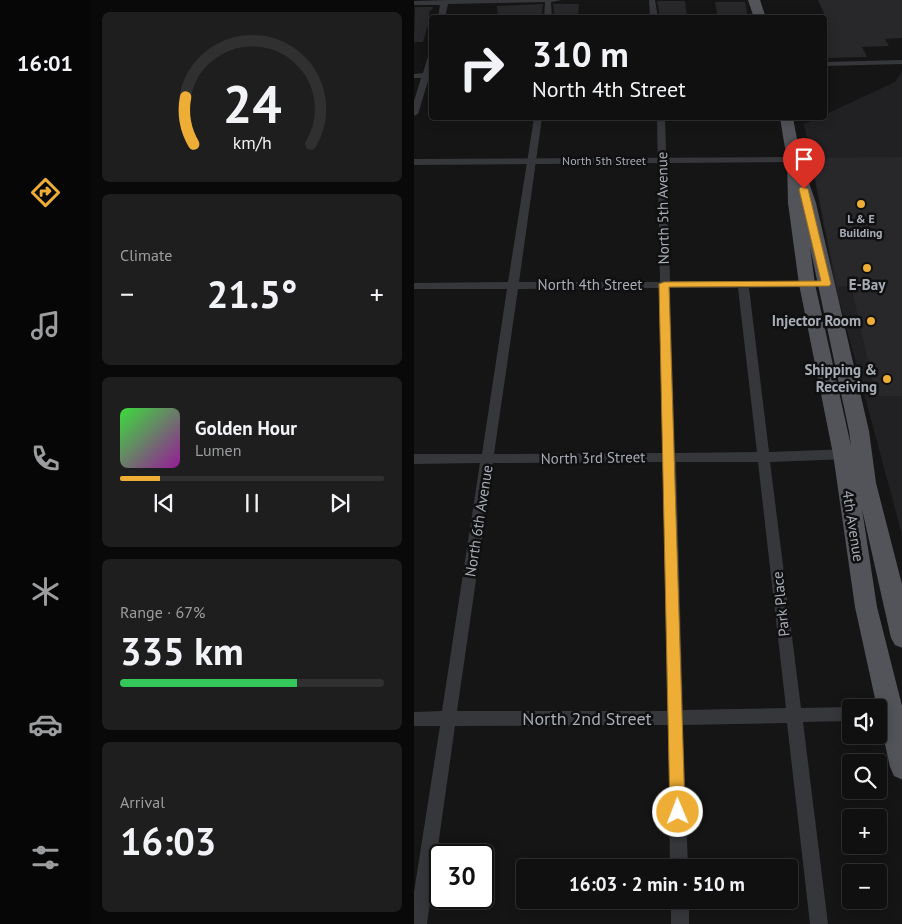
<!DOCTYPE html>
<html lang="en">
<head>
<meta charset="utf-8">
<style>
	:root { --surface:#101010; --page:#1e1e1e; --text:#f1f3f6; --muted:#9c9d9f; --line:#303030; --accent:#eeae35 }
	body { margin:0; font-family:"PT Sans",sans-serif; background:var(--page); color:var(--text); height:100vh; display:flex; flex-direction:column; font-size:19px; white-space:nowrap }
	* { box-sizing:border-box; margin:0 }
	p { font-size:16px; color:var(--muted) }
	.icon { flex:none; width:28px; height:28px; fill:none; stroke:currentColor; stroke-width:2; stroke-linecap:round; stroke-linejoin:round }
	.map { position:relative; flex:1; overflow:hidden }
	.side { display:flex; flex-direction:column; gap:12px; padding:12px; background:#090909; width:324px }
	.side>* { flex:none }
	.hud { position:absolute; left:15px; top:15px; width:398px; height:105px; border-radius:5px; box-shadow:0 2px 12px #0003,0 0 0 1px var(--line); background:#101010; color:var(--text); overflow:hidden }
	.buttons { position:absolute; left:428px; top:699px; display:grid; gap:10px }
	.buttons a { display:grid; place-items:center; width:45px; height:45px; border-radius:5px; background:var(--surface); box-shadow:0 2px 12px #0003,0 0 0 1px var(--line); font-size:25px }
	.speed { position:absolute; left:15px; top:844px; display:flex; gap:10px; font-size:25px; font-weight:700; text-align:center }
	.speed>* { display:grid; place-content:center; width:65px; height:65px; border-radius:50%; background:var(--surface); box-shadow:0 2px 12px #0003,0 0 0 1px var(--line); line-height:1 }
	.speed .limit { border:2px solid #111; border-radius:8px; background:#fff; color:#111 }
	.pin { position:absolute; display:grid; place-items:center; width:42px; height:42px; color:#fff; margin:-51px -21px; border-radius:50% 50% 50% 0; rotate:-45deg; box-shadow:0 0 5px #0007 }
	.pin .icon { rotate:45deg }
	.me { position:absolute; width:55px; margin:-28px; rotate:359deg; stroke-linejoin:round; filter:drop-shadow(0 0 4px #0008) }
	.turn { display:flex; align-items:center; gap:18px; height:105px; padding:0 20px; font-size:22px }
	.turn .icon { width:65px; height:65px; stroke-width:2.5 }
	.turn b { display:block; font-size:35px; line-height:42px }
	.big { font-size:38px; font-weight:800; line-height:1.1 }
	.side .card { flex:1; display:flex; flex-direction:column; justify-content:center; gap:8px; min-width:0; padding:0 18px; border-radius:8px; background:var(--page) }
	.side .dial { align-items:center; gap:0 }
	.dial svg { height:130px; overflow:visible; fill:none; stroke:var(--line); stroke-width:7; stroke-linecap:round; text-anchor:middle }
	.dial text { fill:var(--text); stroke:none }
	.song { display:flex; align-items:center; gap:15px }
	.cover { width:60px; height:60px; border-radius:8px; background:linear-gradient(135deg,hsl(120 70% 55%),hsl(300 70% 35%)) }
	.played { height:5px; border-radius:2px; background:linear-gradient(90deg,var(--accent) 15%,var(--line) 15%) }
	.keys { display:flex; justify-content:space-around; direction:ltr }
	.heat { display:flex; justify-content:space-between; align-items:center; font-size:28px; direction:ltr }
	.charge { height:8px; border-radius:4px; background:linear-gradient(90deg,#34c759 67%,var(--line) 0) }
	.trip { position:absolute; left:102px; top:859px; width:282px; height:50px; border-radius:5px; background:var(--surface); box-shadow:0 2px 12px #0003,0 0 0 1px var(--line); font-weight:800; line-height:50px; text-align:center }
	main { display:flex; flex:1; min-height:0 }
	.tab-bar { display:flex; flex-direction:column; width:90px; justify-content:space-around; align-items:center; background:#060606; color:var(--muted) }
	.tab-bar .icon { width:35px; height:35px }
	.tab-bar .selected { color:var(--accent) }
	.tab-bar b { font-size:22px; color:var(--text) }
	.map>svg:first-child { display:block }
	.built { fill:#212123 }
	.building { fill:#28282a }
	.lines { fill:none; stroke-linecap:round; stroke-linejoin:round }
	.minor { fill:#36373b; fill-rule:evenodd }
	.tertiary { fill:#36373b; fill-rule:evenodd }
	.primary { fill:#52545a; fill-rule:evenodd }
	.route { fill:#eeae35; stroke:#9b7122 }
	.poi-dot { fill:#eeae35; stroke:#101011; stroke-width:2 }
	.labels { text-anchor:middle; stroke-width:5; stroke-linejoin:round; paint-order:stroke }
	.far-street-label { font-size:12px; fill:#a7acb6; stroke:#101011 }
	.far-poi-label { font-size:12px; font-weight:bold; fill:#a7acb6; stroke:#101011 }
	.street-label { font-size:15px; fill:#a7acb6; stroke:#101011 }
	.poi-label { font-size:15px; font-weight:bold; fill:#a7acb6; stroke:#101011; text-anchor:end }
	.near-street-label { font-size:18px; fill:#a7acb6; stroke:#101011 }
</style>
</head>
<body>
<main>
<nav class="tab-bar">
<b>16:01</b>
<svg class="icon selected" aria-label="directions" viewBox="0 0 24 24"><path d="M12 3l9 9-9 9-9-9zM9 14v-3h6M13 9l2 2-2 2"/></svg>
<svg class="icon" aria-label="music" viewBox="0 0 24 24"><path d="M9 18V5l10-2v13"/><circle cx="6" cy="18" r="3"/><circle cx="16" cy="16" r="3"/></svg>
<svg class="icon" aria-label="phone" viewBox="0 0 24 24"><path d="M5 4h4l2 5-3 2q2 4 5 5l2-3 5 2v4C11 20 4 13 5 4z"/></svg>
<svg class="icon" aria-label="climate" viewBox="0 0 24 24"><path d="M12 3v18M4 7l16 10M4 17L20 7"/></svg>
<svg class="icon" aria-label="car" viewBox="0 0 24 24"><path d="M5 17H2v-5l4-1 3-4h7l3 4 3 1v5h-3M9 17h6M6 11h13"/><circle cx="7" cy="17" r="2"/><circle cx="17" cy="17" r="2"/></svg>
<svg class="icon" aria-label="filters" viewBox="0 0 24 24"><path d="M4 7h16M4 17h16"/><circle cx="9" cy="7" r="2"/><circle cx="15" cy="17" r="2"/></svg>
</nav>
<section class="side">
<div class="card dial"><svg viewBox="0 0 100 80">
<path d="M14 69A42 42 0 1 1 86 69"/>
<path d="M14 69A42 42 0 0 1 9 40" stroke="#eeae35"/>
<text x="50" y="56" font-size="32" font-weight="700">24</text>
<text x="50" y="72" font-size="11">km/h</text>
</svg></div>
<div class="card"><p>Climate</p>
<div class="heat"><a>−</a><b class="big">21.5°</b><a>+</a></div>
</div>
<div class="card">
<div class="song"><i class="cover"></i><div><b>Golden Hour</b><p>Lumen</p></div></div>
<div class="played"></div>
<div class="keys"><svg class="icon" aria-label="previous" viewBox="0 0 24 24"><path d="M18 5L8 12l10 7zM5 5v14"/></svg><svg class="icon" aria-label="pause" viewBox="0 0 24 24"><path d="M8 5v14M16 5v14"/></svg><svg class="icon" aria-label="next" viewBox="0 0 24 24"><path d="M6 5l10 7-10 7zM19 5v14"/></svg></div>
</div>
<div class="card"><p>Range · 67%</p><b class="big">335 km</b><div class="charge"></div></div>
<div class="card"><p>Arrival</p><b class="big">16:03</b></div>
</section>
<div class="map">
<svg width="489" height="924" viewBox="0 0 489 924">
	<rect width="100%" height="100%" fill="#151516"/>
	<path class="built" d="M488 71V535L421 285 390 124 405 118H410V115L481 82Z"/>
	<path class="building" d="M404 0H489V38L471 39 475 46 448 47 453 57 410 58V14Z
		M243 1H271L273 18H246Z
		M301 2H331L334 18H304Z
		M129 4 128 14 124 15V18H84L83 6Z
		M139 4H165L164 18H145V14H140Z
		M1 7H19L18 10H16L14 25 9 42H0Z
		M489 157V396H462L437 286H423L397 158Z"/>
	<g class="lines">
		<path class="minor" d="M34 0H148L137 2 138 18H130L131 2 34 4 31 18H24L26 5H0V1Z
			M235 0H241L244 18H236Z
			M15 53H18V77L15 78 4 114 0 116V101L7 78H0V74L9 73Z
			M489 60V64L410 66V62Z
			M120 118H128L105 282H246L243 118H251L256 281H412L417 284 412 287 335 288 355 452 435 449 439 451 441 454 439 457 435 459 356 462 387 708 436 707 438 708H436V721L389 722 414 924H396L373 723 269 725 274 868H256L254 725 41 726 13 924H0V892L26 726H0V712L28 711 66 463 0 464V454H68L93 289H0V283L94 282ZM246 288 249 453 80 454 104 289ZM256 288H324L343 452 261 453ZM249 462 253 711H43L79 463ZM262 462H344L372 708 269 710Z
			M257 900H275V924H257Z"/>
		<path class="tertiary" d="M380 157 384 158 385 160 384 162 0 165V159Z"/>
		<path class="primary" d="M334 0H346L352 18H340Z
			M366 118H379L387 160 402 203 455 431 462 483 489 588V648L481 645 477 638 448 509 463 607 489 710V780L480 776 476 767 441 607 419 454 385 284 374 203 373 160ZM396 247 435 431 437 446 401 284Z"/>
	</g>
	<path class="route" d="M387 187 394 189 417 284 415 286 255 287 271 812 269 817 264 819 258 817 256 812 245 284 250 282 407 281 385 189Z"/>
	<g class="poi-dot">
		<circle cx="447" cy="204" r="5"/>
		<circle cx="453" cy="268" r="5"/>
		<circle cx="457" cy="321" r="5"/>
		<circle cx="473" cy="379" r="5"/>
	</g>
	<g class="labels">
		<g class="far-street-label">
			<text x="190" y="165">North 5th Street</text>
		</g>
		<g class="far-poi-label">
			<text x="447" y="223">L &amp; E<tspan x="447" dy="14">Building</tspan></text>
		</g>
		<g class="street-label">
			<text transform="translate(249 208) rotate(-91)" y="5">North 5th Avenue</text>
			<text x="176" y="290">North 4th Street</text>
			<text transform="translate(179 458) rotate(-1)" y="5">North 3rd Street</text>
			<text transform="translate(65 521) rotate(-81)" y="5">North 6th Avenue</text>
			<text transform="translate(439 526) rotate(81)" y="5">4th Avenue</text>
			<text transform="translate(367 604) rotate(-96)" y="5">Park Place</text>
		</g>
		<g class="poi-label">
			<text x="453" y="290" text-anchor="middle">E-Bay</text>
			<text x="447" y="326">Injector Room</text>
			<text x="463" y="375">Shipping &amp;<tspan x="463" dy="17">Receiving</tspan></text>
		</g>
		<g class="near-street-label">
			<text x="173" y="725">North 2nd Street</text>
		</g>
	</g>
</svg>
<div class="buttons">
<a><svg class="icon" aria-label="sound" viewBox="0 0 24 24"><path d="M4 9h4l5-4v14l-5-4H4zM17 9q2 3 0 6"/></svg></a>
<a><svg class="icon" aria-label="search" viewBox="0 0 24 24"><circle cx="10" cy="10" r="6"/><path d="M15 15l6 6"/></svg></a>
<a>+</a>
<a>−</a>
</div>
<div class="speed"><div class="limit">30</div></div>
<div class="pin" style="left:390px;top:189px;background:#d93025"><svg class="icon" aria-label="arrive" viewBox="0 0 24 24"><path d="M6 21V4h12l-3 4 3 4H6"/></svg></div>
<svg class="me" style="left:264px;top:812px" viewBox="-20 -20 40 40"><circle r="17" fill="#eeae35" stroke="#fff" stroke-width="3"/><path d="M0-11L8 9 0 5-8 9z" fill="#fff"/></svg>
<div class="trip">16:03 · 2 min · 510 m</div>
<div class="hud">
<div class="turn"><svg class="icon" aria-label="right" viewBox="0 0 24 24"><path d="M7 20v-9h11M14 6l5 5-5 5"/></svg><div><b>310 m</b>North 4th Street</div></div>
</div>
</div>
</main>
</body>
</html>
